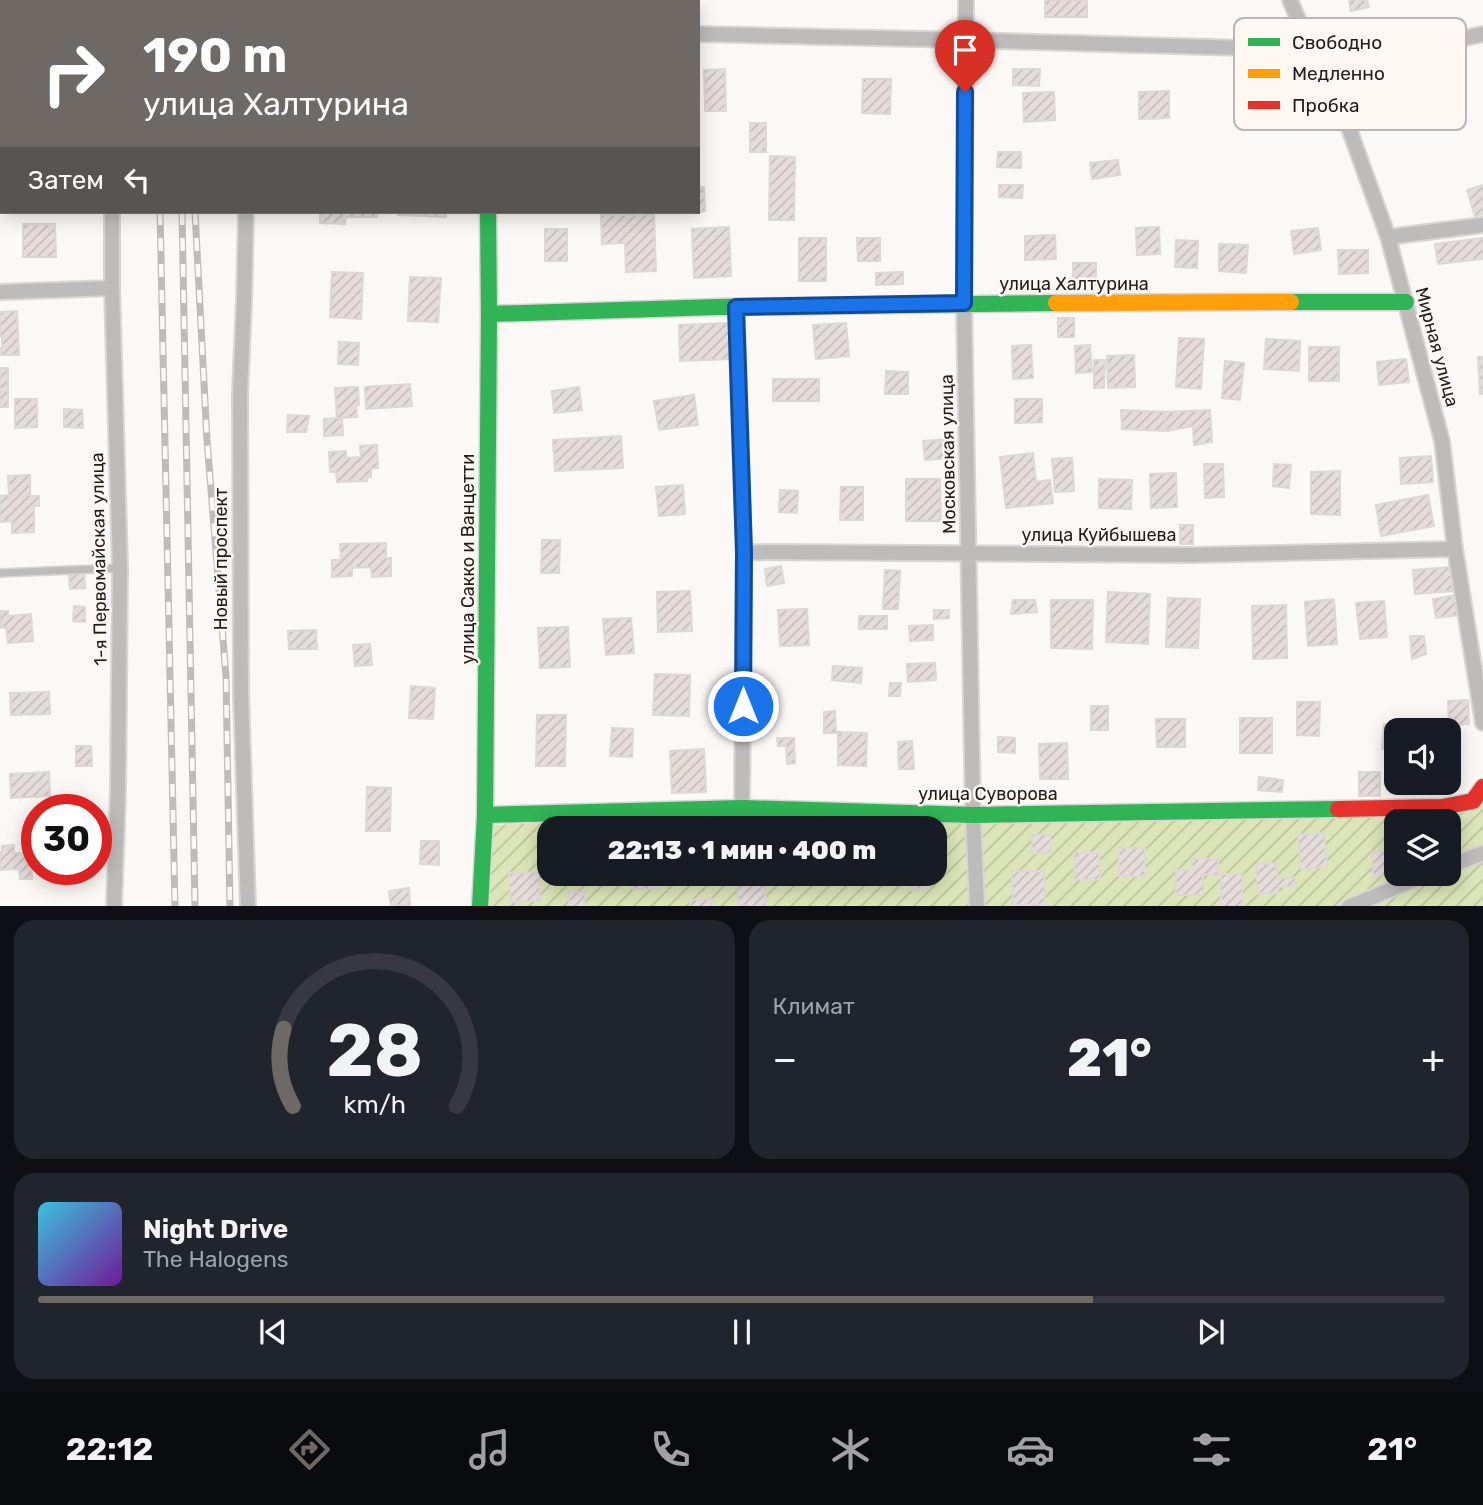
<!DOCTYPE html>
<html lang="ru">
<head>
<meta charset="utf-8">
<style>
	:root { --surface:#171b24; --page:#20242c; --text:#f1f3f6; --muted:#9ea1a6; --line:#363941; --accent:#6f6966 }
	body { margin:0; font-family:Rubik,sans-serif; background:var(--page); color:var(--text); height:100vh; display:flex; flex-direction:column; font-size:26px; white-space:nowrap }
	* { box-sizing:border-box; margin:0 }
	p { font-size:23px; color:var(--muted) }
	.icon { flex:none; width:38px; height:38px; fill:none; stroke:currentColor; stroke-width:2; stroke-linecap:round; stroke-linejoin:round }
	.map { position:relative; height:906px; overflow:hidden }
	.drawer { display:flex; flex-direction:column; gap:14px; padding:14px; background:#0d0f14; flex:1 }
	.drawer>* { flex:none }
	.banner { position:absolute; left:0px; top:0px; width:700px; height:214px; box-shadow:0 4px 18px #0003; background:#6f6966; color:#fff; overflow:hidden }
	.controls { position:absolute; left:1384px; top:718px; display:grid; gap:14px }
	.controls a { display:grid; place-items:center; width:77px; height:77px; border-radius:14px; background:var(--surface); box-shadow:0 4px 18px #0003; font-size:35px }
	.speed { position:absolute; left:21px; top:794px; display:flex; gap:14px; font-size:35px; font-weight:700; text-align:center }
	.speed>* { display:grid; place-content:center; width:91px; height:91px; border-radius:50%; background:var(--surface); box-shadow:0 4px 18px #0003; line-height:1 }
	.speed .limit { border:10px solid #d22; background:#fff; color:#111 }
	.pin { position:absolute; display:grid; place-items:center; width:60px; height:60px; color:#fff; margin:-72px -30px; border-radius:50% 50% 50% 0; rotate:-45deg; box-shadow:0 0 7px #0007 }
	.pin .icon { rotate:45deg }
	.me { position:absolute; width:77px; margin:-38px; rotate:0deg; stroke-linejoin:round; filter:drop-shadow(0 0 5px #0008) }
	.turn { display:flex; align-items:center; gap:24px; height:147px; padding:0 28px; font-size:32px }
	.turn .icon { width:91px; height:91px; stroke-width:2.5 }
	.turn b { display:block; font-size:49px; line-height:60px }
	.then { display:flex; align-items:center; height:66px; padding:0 28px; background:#0003; gap:14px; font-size:26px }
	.big { font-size:52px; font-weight:800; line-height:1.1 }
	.drawer .widget { flex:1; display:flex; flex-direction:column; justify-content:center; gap:10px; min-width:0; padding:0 24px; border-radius:21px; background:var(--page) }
	.drawer .dial { align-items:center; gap:0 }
	.dial svg { height:182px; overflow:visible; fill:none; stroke:var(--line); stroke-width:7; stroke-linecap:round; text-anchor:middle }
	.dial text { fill:var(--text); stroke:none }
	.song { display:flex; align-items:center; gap:21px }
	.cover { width:84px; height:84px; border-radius:10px; background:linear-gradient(135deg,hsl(190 70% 55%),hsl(280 70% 35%)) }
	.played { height:7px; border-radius:4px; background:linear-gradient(90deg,var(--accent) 75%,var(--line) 75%) }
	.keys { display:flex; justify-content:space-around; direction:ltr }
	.heat { display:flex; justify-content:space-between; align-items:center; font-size:38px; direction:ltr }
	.drawer .tiles { flex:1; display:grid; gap:14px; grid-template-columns:1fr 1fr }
	.widget:last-child { grid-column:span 2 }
	.trip { position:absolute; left:537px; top:816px; width:410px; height:70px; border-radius:21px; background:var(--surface); box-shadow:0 4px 18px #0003; font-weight:800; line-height:70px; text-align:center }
	.tab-bar { display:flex; height:112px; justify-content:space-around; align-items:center; background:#090b0e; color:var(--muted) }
	.tab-bar .icon { width:49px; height:49px }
	.tab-bar .current { color:var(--accent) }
	.tab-bar b { font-size:32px; color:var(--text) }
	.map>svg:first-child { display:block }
	.garden { fill:url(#garden-furrows); fill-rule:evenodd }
	.building { fill:url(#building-hatch); stroke:#ddd7d6; stroke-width:2 }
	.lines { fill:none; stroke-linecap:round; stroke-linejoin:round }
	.lane-casing { stroke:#d8d5d3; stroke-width:10 }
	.street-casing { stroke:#d8d5d3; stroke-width:18 }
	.fast-casing { stroke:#d8d5d3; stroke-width:19 }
	.slow-casing { stroke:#d8d5d3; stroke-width:19 }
	.jam-casing { stroke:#d8d5d3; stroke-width:19 }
	.lane { stroke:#bebcba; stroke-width:7 }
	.street { stroke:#bebcba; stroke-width:14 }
	.fast { stroke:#30b455; stroke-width:16 }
	.slow { stroke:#ff9f0a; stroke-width:16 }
	.jam { stroke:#e5322d; stroke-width:16 }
	.rail-casing { stroke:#bfbcba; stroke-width:7 }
	.rail { stroke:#fef7f2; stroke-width:4.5; stroke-dasharray:13; stroke-linecap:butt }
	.route-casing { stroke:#114b97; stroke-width:18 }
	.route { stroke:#1a73e8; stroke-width:12 }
	.labels { text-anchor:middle; stroke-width:5; stroke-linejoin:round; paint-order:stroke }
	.street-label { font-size:18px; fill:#231c19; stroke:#fef7f2 }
	.key { fill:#fef7f2; stroke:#bcb5b1; stroke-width:2 }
	.key-label { font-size:19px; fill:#231c19 }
</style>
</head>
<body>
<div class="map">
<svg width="1483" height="907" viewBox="0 0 1483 907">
	<defs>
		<pattern id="garden-furrows" width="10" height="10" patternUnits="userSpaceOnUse" patternTransform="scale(1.75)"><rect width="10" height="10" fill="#dce5b7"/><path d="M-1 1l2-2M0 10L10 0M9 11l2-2" fill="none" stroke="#bcc49d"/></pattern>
		<pattern id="building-hatch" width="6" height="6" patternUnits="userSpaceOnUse" patternTransform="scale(1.75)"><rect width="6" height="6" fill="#e6dddb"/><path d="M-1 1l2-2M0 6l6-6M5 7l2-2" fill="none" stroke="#c5bdbb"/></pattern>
	</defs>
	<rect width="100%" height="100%" fill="#fbf8f5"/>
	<path class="garden" d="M1483 803V906L488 907 493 825 743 813ZM1396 821H1449V873H1396ZM550 828H934V873H550Z"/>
	<path class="building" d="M1045 0H1087V17H1045Z
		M1349 0H1367L1369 7 1351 11Z
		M725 69 726 111H705L704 70Z
		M1013 69H1040L1039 86 1013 85Z
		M863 79H891L890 114 862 113Z
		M1169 91V118L1139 119V92Z
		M1054 92 1055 120 1024 122 1023 93Z
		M750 123H766V152H750Z
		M998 152H1021V168L997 167Z
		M770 156 795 157 794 220H769Z
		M1118 160 1120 175 1092 179 1090 163Z
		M999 185H1023L1022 198 999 197Z
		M1483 185V214L1475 217 1467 190Z
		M698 187H704L705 211 698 212Z
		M320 212H378L377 217H346L345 224 320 223Z
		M398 212H446V217L398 215Z
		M654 214 656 271 626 272 625 243 602 244 601 215Z
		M23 224H55L56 257H23Z
		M729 227 731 276 694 278 692 229Z
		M1159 227 1160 254 1137 255 1136 228Z
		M1318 228 1321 250 1294 254 1291 231Z
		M545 229H567V261H545Z
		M1055 235 1056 259 1025 260V236Z
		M799 238H826V281H799Z
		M857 238H880V261H858Z
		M1483 238V259L1438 264 1435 244Z
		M1176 240 1198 241 1197 268 1175 267Z
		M1219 244 1248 245 1246 273 1219 271Z
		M1338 250H1368V273L1339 274Z
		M1073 263H1096V285H1073Z
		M332 272 363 273 361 319 330 317Z
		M903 272V284L876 285V273Z
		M410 277 441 278 438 322 408 321Z
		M17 311 19 355H0V348H2V336H0V312Z
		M1058 318H1074V337H1058Z
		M729 323 730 359 680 361 679 325Z
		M846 323 849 356 816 359 813 325Z
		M1179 338 1204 339 1201 389 1176 387Z
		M1266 339 1300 341 1299 371 1264 369Z
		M339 342 359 343 358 365 338 364Z
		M1031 345 1033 378 1013 379 1012 346Z
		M1090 345 1092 372 1076 373 1075 346Z
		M1309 347H1339V381H1309Z
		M1134 355 1135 387 1108 388 1107 356Z
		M1478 357H1483V394H1480Z
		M1406 359 1409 382 1379 385 1377 362Z
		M1094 360H1105L1104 388H1094Z
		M1225 361 1244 363 1240 400 1222 398Z
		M0 368H8V407H0Z
		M886 371 908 372V394H885Z
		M773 379H819V401H773Z
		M410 384 412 406 366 409 365 387Z
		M358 387 359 405H356L357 417 337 418 335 388Z
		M579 387 582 410 554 413 552 391Z
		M694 395 698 425 659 430 654 401Z
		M15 399H37V427L15 428Z
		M1015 399H1042V422L1015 423Z
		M64 409 82 410 83 428 64 427Z
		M1121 410 1165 412 1166 431 1122 429Z
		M1210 410 1212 442 1194 445 1193 426 1166 431 1165 412Z
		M288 415 309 416 306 432H287Z
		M342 418 343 435 324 436V419Z
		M621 436 623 468 555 471 553 440Z
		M950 439 952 458 925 460 923 441Z
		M377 445 378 468 371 469V477L367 478V481L337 482 336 472H330L329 452 346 451V458L361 457 360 446Z
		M1033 453 1036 482 1050 480 1053 503 1006 508 1000 457Z
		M1431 456 1433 482 1401 484 1400 458Z
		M1072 458 1074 491 1055 492 1052 459Z
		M1204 464H1223L1224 497 1205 498Z
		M1274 464 1291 465 1289 488 1273 486Z
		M1340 471V515L1311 514V472Z
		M1176 473 1177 507 1151 508 1150 474Z
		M30 475V496H39V506H34V532L12 533V521L0 522V496L9 495 8 476Z
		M906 479H940L941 521H906Z
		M1099 479 1132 480 1131 509 1099 508Z
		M683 485 685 514 659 516 656 487Z
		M841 487H863V520H840Z
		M780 490 798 491 797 513 779 512Z
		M1428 495 1434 526 1381 536 1376 505Z
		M1180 525H1193V544H1180Z
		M542 540H560L559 573H541Z
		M386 543V558H391V576L372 577 371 567 352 568V576L332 577V560H341L340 544Z
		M781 566 784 583 767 586 765 569Z
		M1451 567 1453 591 1415 594 1413 570Z
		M885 570 900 571 898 609H883Z
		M84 573 85 588 70 589 69 575Z
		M690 591 692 631 658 632 657 592Z
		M1108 592 1150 594 1148 644 1106 642Z
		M1457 595 1460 615 1436 618 1433 599Z
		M1168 598 1200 599 1198 648 1166 647Z
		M1334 599 1337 644 1308 646 1305 602Z
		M1013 600H1035L1037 612 1011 614Z
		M1051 600H1093L1092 649 1051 648Z
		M1384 601 1387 637 1360 639 1356 603Z
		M1286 605 1287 658 1253 659 1252 606Z
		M74 606 85 607V622L73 621Z
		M807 609 809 645 780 646 778 610Z
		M934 610H949V618L934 619Z
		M0 611H8V616L31 614 33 641 8 643 6 627 0 628Z
		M859 616H887V629H859Z
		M631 618 634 653 606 655 603 619Z
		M933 625V640L910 641 909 626Z
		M568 627 570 667 540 668 538 628Z
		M316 630 317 649H289L288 631Z
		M1410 636H1424L1426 654 1412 659Z
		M370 644 372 665 355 666 353 645Z
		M935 663 936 680 908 682 907 664Z
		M833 666 862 668 861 683 832 680Z
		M655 674 690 675 689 716 653 715Z
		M890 683H901L900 696H889Z
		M411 686 435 688 433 719 409 718Z
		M49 692 50 714 11 715 10 693Z
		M1468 700 1469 724 1449 725 1448 701Z
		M1297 702H1320L1319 736 1297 735Z
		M1091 706H1108V730H1091Z
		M835 711 836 733H824V712Z
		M537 715H566L565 766H536Z
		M1240 718H1272V753H1240Z
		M1156 719H1185V747H1157Z
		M1384 724 1406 726V730H1396V749H1382Z
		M612 728 633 729 632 757 610 756Z
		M838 732 867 733 866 766 838 765Z
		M998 737 1015 738V753L998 752Z
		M777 738H794L795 763 787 764 786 746H778Z
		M912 741 914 769H899L898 742Z
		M1067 743 1068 779H1040L1039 744Z
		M76 746H91L92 766H76Z
		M704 749 706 792 672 793 670 751Z
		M49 772 50 796 11 798 10 774Z
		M1359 772H1380V796H1359Z
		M1259 777 1283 780 1282 792 1258 790Z
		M367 787 391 788 390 831H366Z
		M1324 833 1327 867 1301 869 1298 835Z
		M1050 834 1051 852 1032 853V835Z
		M421 841H439V865L420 864Z
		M14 845V853H31L32 879H20L19 869 0 870V852H2V846Z
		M1119 848H1145V876H1119Z
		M1396 851V873L1399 874 1373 876 1372 852Z
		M1074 853H1099L1100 879 1074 880Z
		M1192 859H1218V875H1203V895H1176V870H1192Z
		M1276 863 1277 878H1295L1296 886 1278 887V893L1258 894 1256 864Z
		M1012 871H1044L1045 904 1013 905Z
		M539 872 540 901 511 902 509 873Z
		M630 873H667V878H656V889H631Z
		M737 873H765L766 906H738Z
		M909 873H928L930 887 912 890Z
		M1221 874H1242V907H1221Z
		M409 888 410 905 391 906 389 891Z
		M569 892H585V907H569Z
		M712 899V907H690V900Z"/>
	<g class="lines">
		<g class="lane-casing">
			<path id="lane" d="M0 573 120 568
				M96 833 117 834"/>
		</g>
		<g class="street-casing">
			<path id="street" d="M110 0V2
				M258 0V2
				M966 0 964 303 973 815 977 907
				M1290 0 1311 50 1327 67 1388 237 1442 441 1455 549 1483 723
				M698 34 966 40 1311 50
				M1327 67 1483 34
				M112 212V288L120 568 118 791 114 907
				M246 212 244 302 240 393 241 694 248 907
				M1388 237 1483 225
				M0 292 112 288
				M736 307 744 552 742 808
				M744 552 1193 555 1455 549
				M1449 866 1483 853
				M1349 907 1430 873"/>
		</g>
		<g class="fast-casing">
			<path id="fast" d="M483 0V2
				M1291 302H1406
				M489 314 718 307 1056 303
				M485 815 742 808 973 815 1338 809
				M480 907 485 815 489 314 488 212"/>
		</g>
		<g class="slow-casing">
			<path id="slow" d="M1056 303 1291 302"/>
		</g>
		<g class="jam-casing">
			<path id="jam" d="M1338 809 1443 807 1473 801 1483 787"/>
		</g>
		<use href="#lane" class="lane"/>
		<use href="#street" class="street"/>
		<use href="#fast" class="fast"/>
		<use href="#slow" class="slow"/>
		<use href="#jam" class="jam"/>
		<g class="rail-casing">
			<path id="rail" d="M167 0V2
				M179 0V2
				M191 0V2
				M160 212 175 907
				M182 212 195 907
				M195 212 207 440 226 676 230 907"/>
		</g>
		<use href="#rail" class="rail"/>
	</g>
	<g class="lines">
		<g class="route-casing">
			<path id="route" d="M743 706 744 552 736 307 964 303 965 92"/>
		</g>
		<use href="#route" class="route"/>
	</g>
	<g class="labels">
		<g class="street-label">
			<text x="1074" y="290">улица Халтурина</text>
			<text transform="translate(1437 347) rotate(75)" y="6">Мирная улица</text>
			<text transform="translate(948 454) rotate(-91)" y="6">Московская улица</text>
			<text x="1099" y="541">улица Куйбышева</text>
			<text transform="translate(99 559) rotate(-91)" y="6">1-я Первомайская улица</text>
			<text transform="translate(221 559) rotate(-90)" y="6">Новый проспект</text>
			<text transform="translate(468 559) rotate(-90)" y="6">улица Сакко и Ванцетти</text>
			<text x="988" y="800">улица Суворова</text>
		</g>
	</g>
	<rect x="1234" y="18" width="232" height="112" rx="10" class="key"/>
	<rect x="1248" y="38" width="32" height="8" fill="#30b455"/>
	<rect x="1248" y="69" width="32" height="9" fill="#ff9f0a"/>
	<rect x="1248" y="101" width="32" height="8" fill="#e5322d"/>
	<g class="key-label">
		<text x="1292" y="49">Свободно</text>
		<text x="1292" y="80">Медленно</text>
		<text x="1292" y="112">Пробка</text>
	</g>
</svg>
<div class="controls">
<a><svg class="icon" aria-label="sound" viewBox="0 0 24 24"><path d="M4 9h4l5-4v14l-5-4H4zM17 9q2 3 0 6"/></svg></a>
<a><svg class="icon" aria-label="layers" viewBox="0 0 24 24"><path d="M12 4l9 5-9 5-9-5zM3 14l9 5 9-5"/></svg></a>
</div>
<div class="speed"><div class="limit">30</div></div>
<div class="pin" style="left:965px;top:92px;background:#d93025"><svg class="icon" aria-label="arrive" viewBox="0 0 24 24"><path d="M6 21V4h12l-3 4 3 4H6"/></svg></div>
<svg class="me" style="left:743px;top:706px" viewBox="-20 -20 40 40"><circle r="17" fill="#1a73e8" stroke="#fff" stroke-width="3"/><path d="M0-11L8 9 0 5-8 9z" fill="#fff"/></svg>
<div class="trip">22:13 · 1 мин · 400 m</div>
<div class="banner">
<div class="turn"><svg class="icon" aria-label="right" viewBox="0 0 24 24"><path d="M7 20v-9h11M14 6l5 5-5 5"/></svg><div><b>190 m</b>улица Халтурина</div></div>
<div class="then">Затем<svg class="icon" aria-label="left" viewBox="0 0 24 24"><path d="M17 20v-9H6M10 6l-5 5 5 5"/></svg></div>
</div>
</div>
<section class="drawer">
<div class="tiles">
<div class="widget dial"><svg viewBox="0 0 100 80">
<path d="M14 69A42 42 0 1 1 86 69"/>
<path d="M14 69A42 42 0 0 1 10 35" stroke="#6f6966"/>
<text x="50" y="56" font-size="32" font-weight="700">28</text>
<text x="50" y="72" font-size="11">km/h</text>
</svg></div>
<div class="widget"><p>Климат</p>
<div class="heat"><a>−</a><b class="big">21°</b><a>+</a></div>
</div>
<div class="widget">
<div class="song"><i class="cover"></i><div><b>Night Drive</b><p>The Halogens</p></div></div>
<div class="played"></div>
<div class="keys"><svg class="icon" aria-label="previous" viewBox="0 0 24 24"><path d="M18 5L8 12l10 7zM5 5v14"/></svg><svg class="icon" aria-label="pause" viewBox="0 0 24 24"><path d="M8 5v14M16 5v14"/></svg><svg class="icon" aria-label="next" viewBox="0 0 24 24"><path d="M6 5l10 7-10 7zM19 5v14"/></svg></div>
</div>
</div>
</section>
<nav class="tab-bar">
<b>22:12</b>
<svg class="icon current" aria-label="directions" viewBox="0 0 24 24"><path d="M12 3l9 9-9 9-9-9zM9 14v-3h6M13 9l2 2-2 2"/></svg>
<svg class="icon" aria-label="music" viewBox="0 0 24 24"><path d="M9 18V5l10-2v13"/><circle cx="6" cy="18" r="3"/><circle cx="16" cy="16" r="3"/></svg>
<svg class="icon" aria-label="phone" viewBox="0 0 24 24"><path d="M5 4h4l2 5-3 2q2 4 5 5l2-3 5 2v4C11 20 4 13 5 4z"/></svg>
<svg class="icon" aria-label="climate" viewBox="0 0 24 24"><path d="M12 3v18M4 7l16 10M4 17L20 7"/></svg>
<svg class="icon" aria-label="car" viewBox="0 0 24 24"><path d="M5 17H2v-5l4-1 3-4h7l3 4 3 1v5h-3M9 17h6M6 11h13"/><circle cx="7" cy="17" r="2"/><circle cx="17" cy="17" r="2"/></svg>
<svg class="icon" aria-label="filters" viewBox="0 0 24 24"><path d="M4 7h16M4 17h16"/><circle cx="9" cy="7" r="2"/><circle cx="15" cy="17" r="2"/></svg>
<b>21°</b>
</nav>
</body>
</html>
